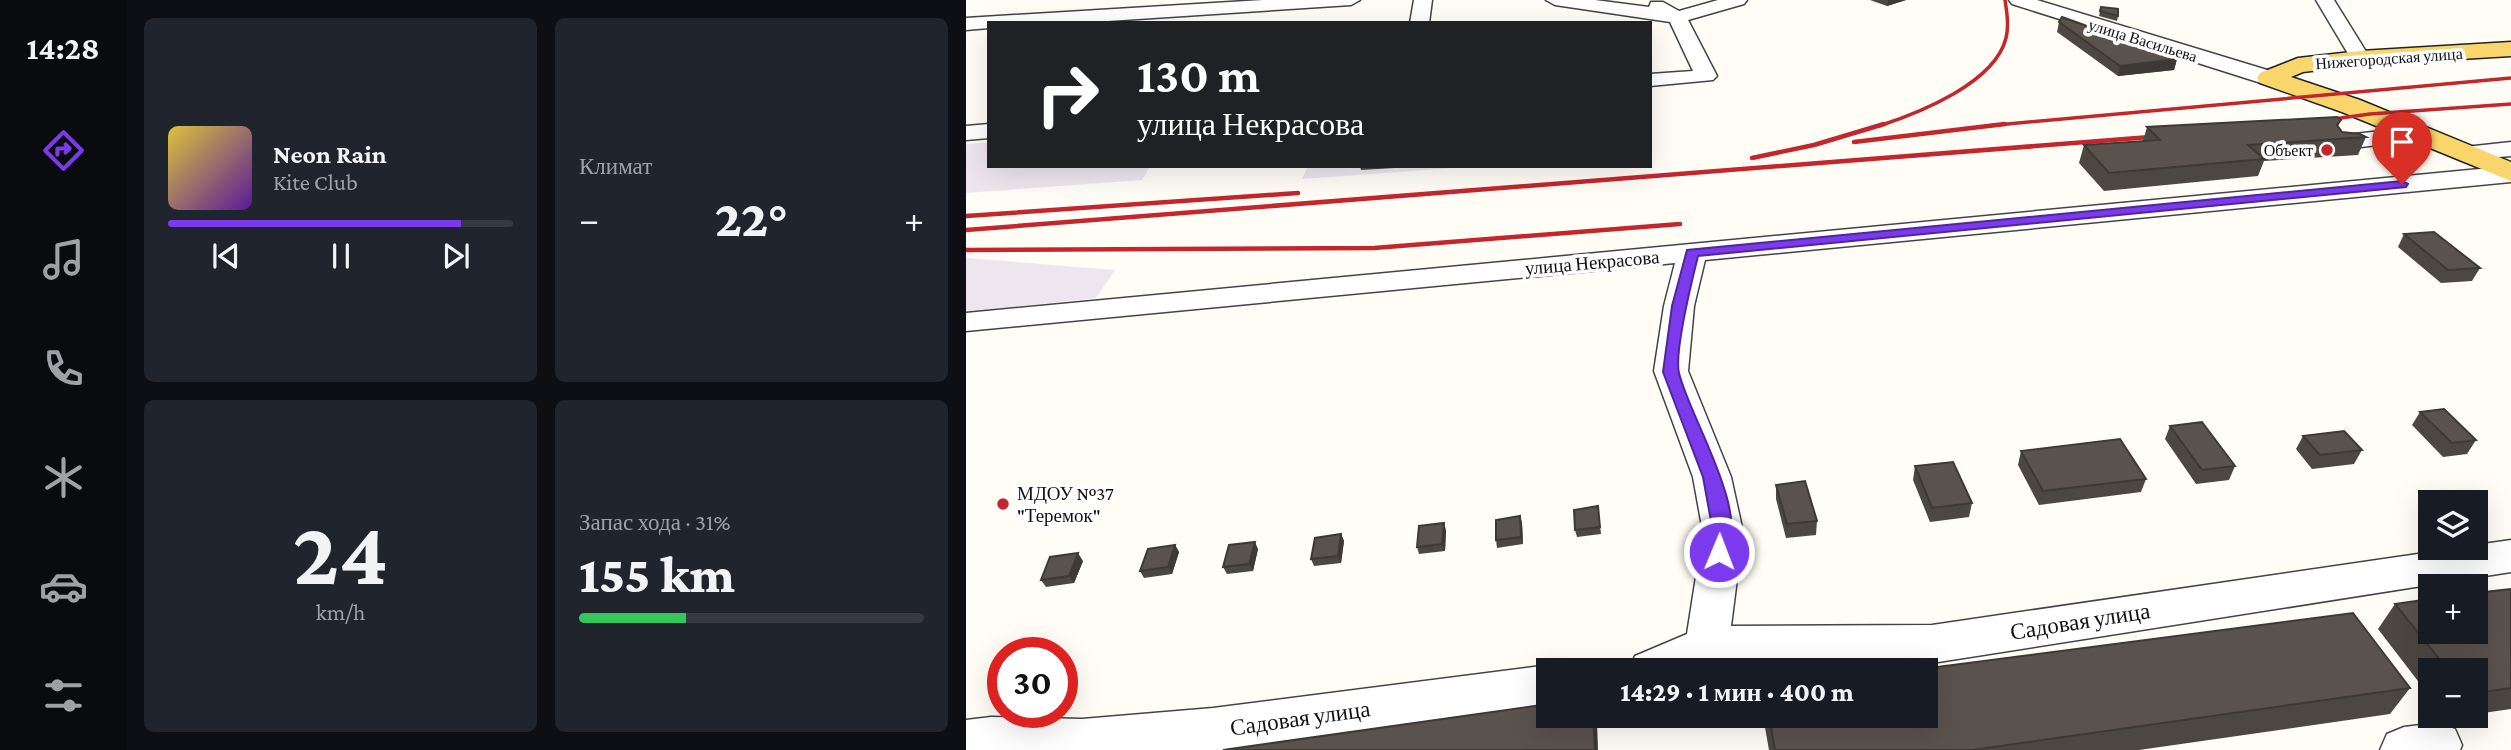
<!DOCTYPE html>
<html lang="ru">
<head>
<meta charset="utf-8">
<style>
	:root { --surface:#171b24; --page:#20242c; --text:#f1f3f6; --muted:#9ea1a6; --line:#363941; --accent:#7c3aed }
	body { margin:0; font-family:"Crimson Pro",serif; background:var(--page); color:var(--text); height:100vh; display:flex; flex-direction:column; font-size:26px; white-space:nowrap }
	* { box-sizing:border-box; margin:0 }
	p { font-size:23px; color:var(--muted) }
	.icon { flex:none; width:38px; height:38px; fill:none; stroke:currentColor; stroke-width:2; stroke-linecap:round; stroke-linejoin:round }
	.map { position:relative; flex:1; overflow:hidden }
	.drawer { display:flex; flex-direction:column; gap:18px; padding:18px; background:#0d0f14; width:840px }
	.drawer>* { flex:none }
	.guide { position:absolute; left:21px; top:21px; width:665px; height:147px; border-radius:0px; box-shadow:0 7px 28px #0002; background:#202124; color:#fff; overflow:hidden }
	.buttons { position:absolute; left:1452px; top:490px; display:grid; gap:14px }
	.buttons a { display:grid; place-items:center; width:70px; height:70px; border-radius:0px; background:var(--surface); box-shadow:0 7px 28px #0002; font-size:35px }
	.speed { position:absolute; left:21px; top:637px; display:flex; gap:14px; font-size:35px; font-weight:700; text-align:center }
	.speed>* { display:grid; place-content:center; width:91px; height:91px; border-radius:50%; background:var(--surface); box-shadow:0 7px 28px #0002; line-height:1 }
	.speed .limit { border:10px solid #d22; background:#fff; color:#111 }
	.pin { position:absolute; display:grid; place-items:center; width:60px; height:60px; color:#fff; margin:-72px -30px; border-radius:50% 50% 50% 0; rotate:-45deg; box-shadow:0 0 7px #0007 }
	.pin .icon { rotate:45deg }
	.me { position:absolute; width:77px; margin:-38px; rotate:1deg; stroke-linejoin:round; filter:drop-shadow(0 0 5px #0008) }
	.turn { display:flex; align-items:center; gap:24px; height:147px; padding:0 35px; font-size:32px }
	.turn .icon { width:91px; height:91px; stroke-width:2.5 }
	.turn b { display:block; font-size:49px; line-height:60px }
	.big { font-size:52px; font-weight:800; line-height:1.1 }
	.drawer .card { flex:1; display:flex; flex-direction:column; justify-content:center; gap:10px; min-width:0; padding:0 24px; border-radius:10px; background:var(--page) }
	.drawer .dial { align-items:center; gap:0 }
	.dial b { font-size:91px; line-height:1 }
	.song { display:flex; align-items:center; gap:21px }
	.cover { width:84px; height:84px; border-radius:10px; background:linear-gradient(135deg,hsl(50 70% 55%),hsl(270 70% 35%)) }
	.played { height:7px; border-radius:4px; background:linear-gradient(90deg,var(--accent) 85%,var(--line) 85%) }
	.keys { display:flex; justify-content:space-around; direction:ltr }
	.heat { display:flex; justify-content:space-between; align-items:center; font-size:38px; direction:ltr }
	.charge { height:10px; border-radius:5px; background:linear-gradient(90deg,#34c759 31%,var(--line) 0) }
	.drawer .tiles { flex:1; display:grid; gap:18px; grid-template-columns:repeat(2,1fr) }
	.trip { position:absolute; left:570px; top:658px; width:402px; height:70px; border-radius:0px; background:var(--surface); box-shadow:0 7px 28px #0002; font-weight:800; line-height:70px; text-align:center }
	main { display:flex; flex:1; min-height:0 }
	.tab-bar { display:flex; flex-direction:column; width:126px; justify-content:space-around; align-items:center; background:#090b0e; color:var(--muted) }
	.tab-bar .icon { width:49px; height:49px }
	.tab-bar .on { color:var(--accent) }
	.tab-bar b { font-size:32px; color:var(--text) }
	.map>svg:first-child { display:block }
	.industrial { fill:#eee6ef }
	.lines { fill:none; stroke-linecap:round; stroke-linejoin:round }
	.minor-casing { stroke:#444; stroke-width:3 }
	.major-casing { stroke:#222; stroke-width:3 }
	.minor { fill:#fff; fill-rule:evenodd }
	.major { fill:#f9d66b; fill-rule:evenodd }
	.rail-far1 { stroke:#c4262e; stroke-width:3.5 }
	.rail { stroke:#c4262e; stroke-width:4.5 }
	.wall { fill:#4d4742 }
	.shaded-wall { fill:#3f3936 }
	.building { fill:#5a524d; stroke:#3f3936; stroke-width:2 }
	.route { fill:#7c3aed; stroke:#51269a; stroke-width:2 }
	.poi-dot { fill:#c4262e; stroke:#fff; stroke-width:2.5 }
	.labels { text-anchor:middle; stroke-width:7; stroke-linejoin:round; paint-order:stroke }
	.far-street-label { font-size:16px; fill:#111; stroke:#fff }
	.far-poi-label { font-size:16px; fill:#111; stroke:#fff; text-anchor:end }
	.street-label { font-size:19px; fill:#111; stroke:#fff }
	.poi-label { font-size:19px; fill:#111; stroke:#fff; text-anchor:start }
	.near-street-label { font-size:23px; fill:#111; stroke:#fff }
</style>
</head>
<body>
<main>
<nav class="tab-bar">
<b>14:28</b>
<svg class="icon on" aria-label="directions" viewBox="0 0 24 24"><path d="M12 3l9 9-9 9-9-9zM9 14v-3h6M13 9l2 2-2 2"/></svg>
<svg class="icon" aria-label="music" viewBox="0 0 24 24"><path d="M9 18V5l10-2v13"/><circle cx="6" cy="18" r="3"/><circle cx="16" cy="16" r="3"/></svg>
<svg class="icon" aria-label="phone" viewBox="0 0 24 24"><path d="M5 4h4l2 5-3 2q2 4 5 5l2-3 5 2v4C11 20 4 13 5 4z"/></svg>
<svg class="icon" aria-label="climate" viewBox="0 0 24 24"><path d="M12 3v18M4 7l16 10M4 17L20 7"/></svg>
<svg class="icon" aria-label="car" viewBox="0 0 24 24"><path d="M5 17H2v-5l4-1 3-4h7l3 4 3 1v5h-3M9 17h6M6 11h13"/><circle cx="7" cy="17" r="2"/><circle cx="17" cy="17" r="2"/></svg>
<svg class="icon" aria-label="filters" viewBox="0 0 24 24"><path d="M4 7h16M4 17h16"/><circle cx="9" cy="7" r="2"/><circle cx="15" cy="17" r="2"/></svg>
</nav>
<section class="drawer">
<div class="tiles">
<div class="card">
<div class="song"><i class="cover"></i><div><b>Neon Rain</b><p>Kite Club</p></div></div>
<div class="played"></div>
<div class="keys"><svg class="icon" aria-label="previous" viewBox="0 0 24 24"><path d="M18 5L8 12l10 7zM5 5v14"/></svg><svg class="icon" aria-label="pause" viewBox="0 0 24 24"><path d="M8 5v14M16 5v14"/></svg><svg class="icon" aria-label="next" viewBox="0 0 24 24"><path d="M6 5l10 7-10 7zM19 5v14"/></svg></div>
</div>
<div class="card"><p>Климат</p>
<div class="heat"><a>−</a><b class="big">22°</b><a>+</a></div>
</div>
<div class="card dial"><b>24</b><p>km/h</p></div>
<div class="card"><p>Запас хода · 31%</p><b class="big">155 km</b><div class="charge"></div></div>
</div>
</section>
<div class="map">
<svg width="1545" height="750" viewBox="0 0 1545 750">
	<rect width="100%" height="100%" fill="#fffdf5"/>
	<path class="industrial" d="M23 142V166H184L176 180 0 193V144Z
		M342 166H513L336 179Z
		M0 258H2L149 270 130 298 0 312Z"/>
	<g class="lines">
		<g class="minor-casing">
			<path id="minor" d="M297 0H394L385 5 111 23H23V28L0 30V18Z
				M448 0H466L463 23H444Z
				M580 0H629L683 7 685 2H697L713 11 752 0H781L778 4 722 20 751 76 747 80 684 86V74L727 71 704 22 589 5Z
				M1043 0H1071L1311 73 1314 78 1311 83H1295L1046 4Z
				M1350 0H1368L1404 58 1401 62H1387Z
				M23 124V138L0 140V126Z
				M1452 127 1460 129 1464 134 1460 139 1379 149 1371 147 1367 142 1371 137 1379 135Z
				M1545 142V156L1499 160 1490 158 1487 153 1490 148Z
				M1545 166V182L739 260 728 306 722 371 765 477 777 532 765 626 966 625 1493 548H1510V545L1545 540V572L966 663 745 664 731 670H663L669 656 721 634 737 532 727 477 688 371 698 306 709 263 0 331V313Z
				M583 665 598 670H583V705L260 750H0V720L25 717 116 719 247 708Z
				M1472 723 1489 729 1496 745 1494 750H1414L1421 734 1438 727Z"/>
		</g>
		<g class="major-casing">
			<path id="major" d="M1545 42V56L1394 65 1337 72 1325 77 1394 100 1545 162V181L1376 112 1294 83 1291 78 1294 73 1332 58 1394 51Z"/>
		</g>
		<use href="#minor" class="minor"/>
		<use href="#major" class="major"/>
		<path class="rail-far1" d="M1353 121 1404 114 1545 104
			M913 126C953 113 1029 83 1040 38 1043 26 1041 13 1039 0
			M1020 126 1545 78"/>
		<path class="rail" d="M888 142 1039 124
			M786 158 848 145 918 124
			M0 216 332 193
			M0 230 1197 136
			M0 250 408 248 714 224"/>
	</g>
	<path class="wall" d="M904 0H940L921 6Z
		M1135 7 1152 16 1151 21 1133 16Z
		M1093 22 1133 31 1135 24 1153 38 1211 59 1208 70 1152 76 1091 32Z
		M1375 120 1372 126 1376 132 1400 137 1392 155 1298 161 1292 176 1138 191 1113 163 1118 145 1177 141 1181 127Z
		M394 166H463L395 170Z
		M1438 234 1514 268 1506 281 1475 283 1432 247Z
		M1454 412 1510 440 1501 454 1477 457 1446 425Z
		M1204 426 1269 466 1263 480 1230 484 1199 439Z
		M1337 436 1396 450 1388 464 1346 469 1330 449Z
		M1055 451 1180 479 1175 492 1073 505 1052 465Z
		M949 466 1006 503 1003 517 964 522 947 480Z
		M810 485 851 521 850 535 820 538 810 499Z
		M632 506 635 534 611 537 609 530Z
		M554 516 556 523 557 544 531 548 530 540Z
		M480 530 479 551 453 554 451 547Z
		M375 534 378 541 375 563 348 566 345 559Z
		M209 545 213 552 206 574 178 578 174 571Z
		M292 549 287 571 261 574 257 567Z
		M117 561 108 583 80 587 75 580Z
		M1545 589V709L1510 714V670H1465V698L1412 629 1429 604Z
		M1444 688 1424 714 1173 750H803L797 716H961Z
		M1479 716H1500L1481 718Z"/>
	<path class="shaded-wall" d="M922 0H940L921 6Z
		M1211 59 1208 70 1152 76 1154 66Z
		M554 516 556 523 557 544 555 537Z
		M478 523 480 530 479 551 476 544Z
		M375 534 378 541 375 563 372 556Z
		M289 542 292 549 287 571 283 564Z
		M209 545 213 552 206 574 202 567Z
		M112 553 117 561 108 583 103 576Z
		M627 716H629L631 722 632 750H629Z"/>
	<path class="building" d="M1135 7 1152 9V16L1134 11Z
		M1096 17 1135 31V24L1153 30V38L1211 59 1154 66 1093 22Z
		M1371 117 1375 120 1371 125 1376 132 1394 134 1400 137 1282 145 1298 159 1143 173 1118 145 1194 140 1181 127Z
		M1468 232 1514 268 1482 270 1438 234Z
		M1478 409 1510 440 1486 443 1454 412Z
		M1236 422 1269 466 1236 470 1204 426Z
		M1378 431 1396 450 1354 455 1337 436Z
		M1154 439 1180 479 1077 491 1055 451Z
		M987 462 1006 503 966 508 949 466Z
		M839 481 851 521 821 524 810 485Z
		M632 506 634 527 609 530 608 510Z
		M554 516 555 537 530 540V520Z
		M478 523 476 544 451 547 453 526Z
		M375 534 372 556 345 559 349 538Z
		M289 542 283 564 257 567 263 545Z
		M209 545 202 567 174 571 182 549Z
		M112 553 103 576 75 580 84 557Z
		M1545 589V688L1510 693V670H1482L1429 604 1465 599V632H1510V593Z
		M1387 613 1444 688 1006 750H809L803 716H961V670H948Z
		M583 704V716H627L629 750H257Z"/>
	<path class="route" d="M1436 181 1442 184 1440 187 732 256C726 280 708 352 713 373 724 419 785 511 760 558L753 560 747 558 744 552 747 532 737 477 697 372 706 306 721 250Z"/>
	<g class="poi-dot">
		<circle cx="1361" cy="150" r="7"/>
		<circle cx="37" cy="504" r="7"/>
	</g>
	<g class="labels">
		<g class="far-street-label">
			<text transform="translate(1177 40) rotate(17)" y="6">улица Васильева</text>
			<text transform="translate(1423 58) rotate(-4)" y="6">Нижегородская улица</text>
		</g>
		<g class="far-poi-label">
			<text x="1347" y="156">Объект</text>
		</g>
		<g class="street-label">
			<text transform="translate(626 262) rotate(-5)" y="7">улица Некрасова</text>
		</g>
		<g class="poi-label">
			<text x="51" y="500">МДОУ №37<tspan x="51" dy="22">"Теремок"</tspan></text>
		</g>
		<g class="near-street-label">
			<text transform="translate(1114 621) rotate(-9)" y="8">Садовая улица</text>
			<text transform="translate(334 718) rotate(-8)" y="8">Садовая улица</text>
		</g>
	</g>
</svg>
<div class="buttons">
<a><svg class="icon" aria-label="layers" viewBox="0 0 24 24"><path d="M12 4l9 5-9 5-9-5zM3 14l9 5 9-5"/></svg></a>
<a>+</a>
<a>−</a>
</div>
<div class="speed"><div class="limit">30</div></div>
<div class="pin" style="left:1436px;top:184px;background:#d93025"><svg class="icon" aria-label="arrive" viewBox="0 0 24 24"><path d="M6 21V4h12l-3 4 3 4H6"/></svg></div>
<svg class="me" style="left:753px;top:552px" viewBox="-20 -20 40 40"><circle r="17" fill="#7c3aed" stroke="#fff" stroke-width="3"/><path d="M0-11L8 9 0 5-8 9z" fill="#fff"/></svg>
<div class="trip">14:29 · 1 мин · 400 m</div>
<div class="guide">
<div class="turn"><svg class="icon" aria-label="right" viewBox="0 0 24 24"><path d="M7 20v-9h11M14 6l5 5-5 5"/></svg><div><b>130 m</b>улица Некрасова</div></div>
</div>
</div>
</main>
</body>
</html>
